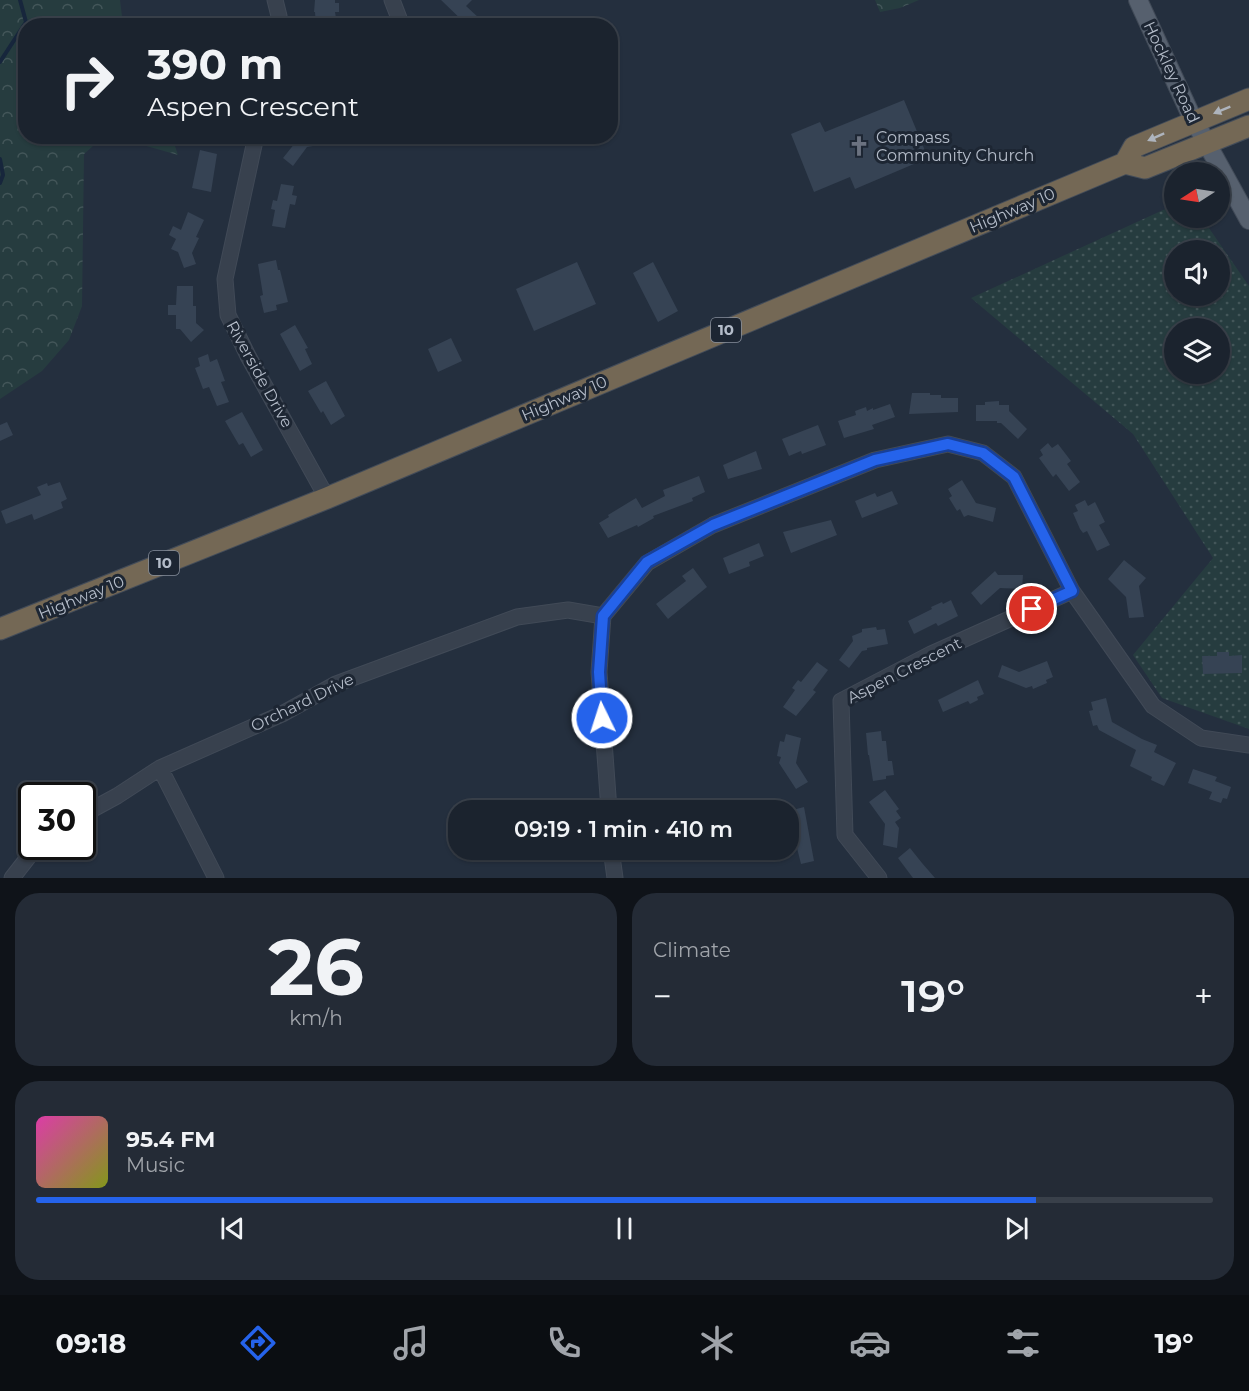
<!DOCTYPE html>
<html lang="en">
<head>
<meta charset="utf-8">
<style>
	:root { --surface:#1b232e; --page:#242b36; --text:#f1f3f6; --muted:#a0a4aa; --line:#39404a; --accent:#2563eb }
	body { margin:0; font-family:Montserrat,sans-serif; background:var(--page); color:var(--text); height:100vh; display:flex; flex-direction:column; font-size:22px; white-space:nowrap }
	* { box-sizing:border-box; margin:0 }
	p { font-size:20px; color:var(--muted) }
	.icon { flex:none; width:33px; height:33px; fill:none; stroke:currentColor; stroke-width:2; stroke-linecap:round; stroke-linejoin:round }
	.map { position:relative; height:878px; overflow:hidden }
	.details { display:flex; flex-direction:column; gap:15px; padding:15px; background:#0f1319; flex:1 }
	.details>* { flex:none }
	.banner { position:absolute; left:18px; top:18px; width:600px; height:126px; border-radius:24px; box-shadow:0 2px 4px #0004,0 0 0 2px var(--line); background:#1b232e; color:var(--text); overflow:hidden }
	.needle { width:39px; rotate:258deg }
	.fabs { position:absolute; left:1164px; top:162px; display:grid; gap:12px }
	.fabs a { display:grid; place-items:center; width:66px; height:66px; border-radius:50%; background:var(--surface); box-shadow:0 2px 4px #0004,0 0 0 2px var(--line); font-size:30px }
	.speed { position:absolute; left:18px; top:782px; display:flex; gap:12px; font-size:30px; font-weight:700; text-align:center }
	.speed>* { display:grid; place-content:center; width:78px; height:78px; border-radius:50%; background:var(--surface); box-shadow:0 2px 4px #0004,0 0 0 2px var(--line); line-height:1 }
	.speed .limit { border:3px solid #111; border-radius:9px; background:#fff; color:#111 }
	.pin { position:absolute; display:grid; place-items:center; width:51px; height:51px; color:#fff; margin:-26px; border:3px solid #fff; border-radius:50%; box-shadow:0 2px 6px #0007 }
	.me { position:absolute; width:66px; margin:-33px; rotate:356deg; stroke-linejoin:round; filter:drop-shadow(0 0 4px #0008) }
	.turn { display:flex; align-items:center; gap:21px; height:126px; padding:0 30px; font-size:27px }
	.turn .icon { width:78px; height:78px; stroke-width:2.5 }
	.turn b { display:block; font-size:42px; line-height:51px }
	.big { font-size:45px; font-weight:600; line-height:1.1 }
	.details .tile { flex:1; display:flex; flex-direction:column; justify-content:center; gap:9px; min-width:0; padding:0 21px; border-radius:24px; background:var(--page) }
	.details .dial { align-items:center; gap:0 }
	.dial b { font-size:78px; line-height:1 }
	.song { display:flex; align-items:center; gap:18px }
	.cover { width:72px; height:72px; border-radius:9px; background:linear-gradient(135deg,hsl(320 70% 55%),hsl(70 70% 35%)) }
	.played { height:6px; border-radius:3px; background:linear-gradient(90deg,var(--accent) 85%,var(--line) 85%) }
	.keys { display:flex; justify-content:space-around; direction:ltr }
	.heat { display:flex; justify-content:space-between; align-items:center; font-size:33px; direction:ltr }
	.details .tiles { flex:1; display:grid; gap:15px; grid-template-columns:1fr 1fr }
	.tile:last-child { grid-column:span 2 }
	.trip { position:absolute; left:448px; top:800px; width:351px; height:60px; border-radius:24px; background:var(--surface); box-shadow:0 2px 4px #0004,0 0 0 2px var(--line); font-weight:600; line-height:60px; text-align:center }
	.dock { display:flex; height:96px; justify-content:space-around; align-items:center; background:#0b0e12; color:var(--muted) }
	.dock .icon { width:42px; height:42px }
	.dock .on { color:var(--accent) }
	.dock b { font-size:27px; color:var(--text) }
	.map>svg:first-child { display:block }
	.forest { fill:url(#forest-crowns) }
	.park { fill:url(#park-dots); fill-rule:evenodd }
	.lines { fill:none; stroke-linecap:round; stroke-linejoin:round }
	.stream { stroke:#17263c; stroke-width:4 }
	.building { fill:#364354 }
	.minor-casing { stroke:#414a57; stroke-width:17 }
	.major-casing { stroke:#414a57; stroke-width:20 }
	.highway-casing { stroke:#434c59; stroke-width:23 }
	.minor { stroke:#38414e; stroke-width:15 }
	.major { stroke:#56606e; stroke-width:18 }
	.highway { stroke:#746855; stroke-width:21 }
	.oneway { fill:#aeb4bd }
	.route-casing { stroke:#184099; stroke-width:15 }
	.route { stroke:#2563eb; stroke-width:10 }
	.labels { text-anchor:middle; stroke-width:6; stroke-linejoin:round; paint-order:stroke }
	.shield { fill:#1d2633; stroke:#878f9c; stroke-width:1.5 }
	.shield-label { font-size:15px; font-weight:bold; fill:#b4bcc9 }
	.street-label { font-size:16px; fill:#b4bcc9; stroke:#1d2633 }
	.poi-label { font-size:16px; fill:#b4bcc9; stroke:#1d2633; text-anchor:start }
</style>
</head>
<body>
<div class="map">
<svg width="1249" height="878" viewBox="0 0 1249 878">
	<defs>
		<pattern id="forest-crowns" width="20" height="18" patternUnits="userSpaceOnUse" patternTransform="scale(1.5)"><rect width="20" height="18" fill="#263c3f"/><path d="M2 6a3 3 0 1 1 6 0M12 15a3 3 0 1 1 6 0" fill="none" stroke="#435659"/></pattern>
		<pattern id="park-dots" width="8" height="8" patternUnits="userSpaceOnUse" patternTransform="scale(1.5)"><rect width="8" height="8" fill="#263c3f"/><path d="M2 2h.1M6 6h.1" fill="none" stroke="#435659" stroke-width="1.8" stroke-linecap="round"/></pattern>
	</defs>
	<rect width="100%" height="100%" fill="#242f3e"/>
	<path class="forest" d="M0 0H120L123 25 26 26V136L103 137 84 154 82 306 69 340 42 371 0 399Z
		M875 0H919L900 8 880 12Z
		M115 137H172L178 155Z"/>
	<path class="park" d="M1174 205V218H1202L1249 286V729L1162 698 1133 655 1213 558 1133 434 971 298ZM1174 250H1220V296H1174ZM1174 328H1220V374H1174Z"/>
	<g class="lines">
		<path class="stream" d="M0 62 26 22 20 0
			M0 159 3 175 0 183"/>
	</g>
	<path class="building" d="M315 0H335V3H339V12H335L336 18 330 19V26H316L315 12H314Z
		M441 0H472L466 6 479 18 472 26H468Z
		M904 100 928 158 855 189 850 177 814 192 791 134 820 122 825 132Z
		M294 136H312L313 146 307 147 293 166 283 158 295 143Z
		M200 150 217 154 211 192 192 188Z
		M281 184 294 186 292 195 297 196 295 205 290 204 285 228 272 226 275 210 271 209 273 200 277 201Z
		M188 212 204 220 196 237 199 238 192 253 196 264 184 268 178 252 171 249 176 239 169 235 173 226 181 230Z
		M276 260 278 270H280L288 302 276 305 277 310 264 313 260 296 263 295 258 264Z
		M577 262 596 304 534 331 516 289Z
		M653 262 678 311 658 322 633 273Z
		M177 286H193V306H196V323L204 330 191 342 180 329H176V315H168V305H176Z
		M295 325 308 348 305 349 312 364 300 371 280 334Z
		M451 338 462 361 438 372 428 349Z
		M208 354 210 362 217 359 225 381 221 382 229 402 217 406 209 387 203 389 195 368 200 366 198 358Z
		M326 381 345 416 331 425 323 411 321 413 308 391Z
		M912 393H930V395H941V398H958V412L909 414Z
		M999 401V405H1009V411L1027 429 1018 439 1001 423H997V421H976V405H985V402Z
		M890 404 895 417 872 425 874 429 844 438 838 421 856 415 855 411 866 407 867 411 873 408V410Z
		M242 412 263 450 251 457 243 443 239 445 225 421Z
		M7 422 13 435 0 441V425Z
		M818 425 826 445 802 454 801 451 789 456 782 439Z
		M1048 443 1052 448 1058 444 1071 461 1067 464 1080 482 1069 491 1056 474 1053 477 1039 458 1043 455 1040 450Z
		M756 451 762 469 728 479 723 465Z
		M699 476 705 492 692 498 693 501 653 516 654 518 638 527 637 525 608 538 599 523 609 517 608 515 636 498 642 508 665 496 663 490Z
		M962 480 976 503 996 508 993 522 968 515 964 517 960 509 957 511 949 498 952 496 948 489Z
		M60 482 67 499 61 502 63 508 34 520 32 514 6 524 1 511 41 495 37 487 47 483 48 486Z
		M892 491 898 504 862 518 855 501 875 493 877 497Z
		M1085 500 1088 506 1095 502 1105 522 1099 525 1110 545 1097 551 1087 531 1083 533 1080 529 1073 513 1078 511 1075 505Z
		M831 520 837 535 791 553 783 532Z
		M759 543 764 556 749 562 750 566 729 574 723 558Z
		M1124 560 1146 578 1139 586 1144 617 1129 618 1126 597 1108 579Z
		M693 568 707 587 668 619 656 604 686 581 682 576Z
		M995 571 998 575H1023L1022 589 1000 588 981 605 971 593Z
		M951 600 958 616 938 626 936 623 914 634 908 621 932 609 931 607 942 602 943 604Z
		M876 627 877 630 885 629 888 644 867 648V650L862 651 849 668 839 660 853 641 852 636 862 632V629Z
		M1217 652H1229V656L1242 655V673L1203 674 1202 656H1217Z
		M1047 661 1053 677 1046 680 1047 683 1033 689 1032 686 1026 688 998 677 1002 665 1019 672Z
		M817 662 828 670 813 690 816 692 796 716 783 707 795 690 792 688 798 680 801 682Z
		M978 680 984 694 977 697 978 700 970 704 968 701 943 712 938 700Z
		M1106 698 1112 722 1142 739 1157 745 1154 752 1176 763 1164 786 1151 780 1152 777 1130 766 1136 750 1099 730 1097 725 1093 726 1089 711 1093 710 1091 702Z
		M881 731 882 741H886L888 761H892L894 775 886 776V779L873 781 869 755H868L866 733Z
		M786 734 801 738 796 763 808 782 796 789 779 763 781 757 777 756 780 741 784 742Z
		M1193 769 1217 777 1215 781 1231 787 1227 799 1223 798 1221 803 1209 799 1212 792 1188 783Z
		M885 790 899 809 896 811 901 818 895 822 899 828 897 848 883 845 885 824 869 802Z
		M804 807 814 861 801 864 797 848H796L794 841 790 842 789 832 792 831 789 811Z
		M910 848 922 863 935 878H913L898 858Z"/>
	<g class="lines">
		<g class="minor-casing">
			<path id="minor" d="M275 0 279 16 278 26
				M392 0 402 26
				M256 136 225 279 228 315 248 356 327 498
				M160 768 216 878
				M609 810 599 672 603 616 647 563 713 525 875 460 948 444 983 453 1014 477 1072 591 1153 706 1201 738 1249 745
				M82 815 117 796 160 768 282 714 336 684 517 617 568 610 603 616
				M611 849 615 878
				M12 878 37 846
				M879 878 845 835 841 701 931 654 1072 591"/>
		</g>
		<g class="major-casing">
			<path id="major" d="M1138 0 1189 111 1249 220"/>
		</g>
		<g class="highway-casing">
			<path id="highway" d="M1125 163 1145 168 1249 126
				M0 629 327 498 1125 163 1134 147 1249 99"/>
		</g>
		<use href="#minor" class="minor"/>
		<use href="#major" class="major"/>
		<use href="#highway" class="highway"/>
	</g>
	<defs><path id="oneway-solid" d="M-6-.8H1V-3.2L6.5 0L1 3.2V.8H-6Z" transform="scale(1.5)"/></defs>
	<g class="oneway">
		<use href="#oneway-solid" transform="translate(1222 110) rotate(158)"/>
		<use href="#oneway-solid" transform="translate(1156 137) rotate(156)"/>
	</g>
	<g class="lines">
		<g class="route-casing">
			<path id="route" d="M602 718 599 672 603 616 647 562 713 525 875 460 948 444 983 453 1014 477 1072 591 1032 609"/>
		</g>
		<use href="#route" class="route"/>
	</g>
	<defs>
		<g id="church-bare" transform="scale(1.62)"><path d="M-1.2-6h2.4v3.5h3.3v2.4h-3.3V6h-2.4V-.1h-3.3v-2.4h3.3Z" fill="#6b7280" stroke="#1d2633" stroke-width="2.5" paint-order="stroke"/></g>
	</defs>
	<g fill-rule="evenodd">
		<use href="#church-bare" x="859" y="146"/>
	</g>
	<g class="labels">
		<g class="shield">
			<rect x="711" y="318" width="30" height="24" rx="4.5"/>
			<rect x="149" y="551" width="30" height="24" rx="4.5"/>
		</g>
		<g class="shield-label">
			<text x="726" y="335">10</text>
			<text x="164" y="568">10</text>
		</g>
		<g class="street-label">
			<text transform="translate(1172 72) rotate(65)" y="6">Hockley Road</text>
			<text transform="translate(1012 210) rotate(-23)" y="6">Highway 10</text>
			<text transform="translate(260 374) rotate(61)" y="6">Riverside Drive</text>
			<text transform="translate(564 398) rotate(-23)" y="6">Highway 10</text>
			<text transform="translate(81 597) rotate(-22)" y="6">Highway 10</text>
			<text transform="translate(904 670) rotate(-27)" y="6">Aspen Crescent</text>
			<text transform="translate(302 702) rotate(-26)" y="6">Orchard Drive</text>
		</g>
		<g class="poi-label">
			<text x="876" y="143">Compass<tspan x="876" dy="18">Community Church</tspan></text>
		</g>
	</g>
</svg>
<div class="fabs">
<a><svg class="needle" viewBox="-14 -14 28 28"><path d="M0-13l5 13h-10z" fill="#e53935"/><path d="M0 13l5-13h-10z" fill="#a0a4aa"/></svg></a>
<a><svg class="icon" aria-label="sound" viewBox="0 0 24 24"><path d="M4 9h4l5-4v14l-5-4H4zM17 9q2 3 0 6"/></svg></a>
<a><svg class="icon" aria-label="layers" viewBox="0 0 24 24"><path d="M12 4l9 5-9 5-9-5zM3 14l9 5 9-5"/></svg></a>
</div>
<div class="speed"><div class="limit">30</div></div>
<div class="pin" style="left:1032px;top:609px;background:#d93025"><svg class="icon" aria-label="arrive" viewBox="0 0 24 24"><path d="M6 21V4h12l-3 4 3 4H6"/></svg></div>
<svg class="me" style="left:602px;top:718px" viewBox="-20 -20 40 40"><circle r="17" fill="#2563eb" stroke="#fff" stroke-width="3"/><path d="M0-11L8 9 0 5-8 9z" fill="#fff"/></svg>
<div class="trip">09:19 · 1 min · 410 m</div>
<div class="banner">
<div class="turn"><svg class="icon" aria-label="right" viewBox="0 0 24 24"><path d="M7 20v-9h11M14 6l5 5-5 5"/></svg><div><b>390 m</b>Aspen Crescent</div></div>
</div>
</div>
<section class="details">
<div class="tiles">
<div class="tile dial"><b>26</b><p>km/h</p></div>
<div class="tile"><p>Climate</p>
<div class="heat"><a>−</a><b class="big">19°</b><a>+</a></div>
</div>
<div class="tile">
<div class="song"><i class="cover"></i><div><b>95.4 FM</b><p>Music</p></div></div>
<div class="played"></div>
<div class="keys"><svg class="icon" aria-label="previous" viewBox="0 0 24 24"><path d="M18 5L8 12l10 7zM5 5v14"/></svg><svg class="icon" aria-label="pause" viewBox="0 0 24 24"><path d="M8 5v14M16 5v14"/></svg><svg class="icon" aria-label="next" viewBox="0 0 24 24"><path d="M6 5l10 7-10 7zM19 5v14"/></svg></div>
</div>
</div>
</section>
<nav class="dock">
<b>09:18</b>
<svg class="icon on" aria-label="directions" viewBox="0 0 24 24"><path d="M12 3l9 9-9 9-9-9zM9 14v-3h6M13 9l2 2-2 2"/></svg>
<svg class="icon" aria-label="music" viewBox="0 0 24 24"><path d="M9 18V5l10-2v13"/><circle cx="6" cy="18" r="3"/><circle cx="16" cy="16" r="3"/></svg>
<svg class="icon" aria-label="phone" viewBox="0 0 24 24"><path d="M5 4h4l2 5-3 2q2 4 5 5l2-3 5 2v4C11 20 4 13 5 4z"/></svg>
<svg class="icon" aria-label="climate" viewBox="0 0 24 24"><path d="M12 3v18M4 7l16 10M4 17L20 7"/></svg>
<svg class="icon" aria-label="car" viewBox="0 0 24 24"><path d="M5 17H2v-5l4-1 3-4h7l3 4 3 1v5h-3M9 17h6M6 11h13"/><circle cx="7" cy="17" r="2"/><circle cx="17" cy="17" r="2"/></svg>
<svg class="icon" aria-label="filters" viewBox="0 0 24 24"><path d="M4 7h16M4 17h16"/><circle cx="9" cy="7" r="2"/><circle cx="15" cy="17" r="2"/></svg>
<b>19°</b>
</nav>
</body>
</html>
